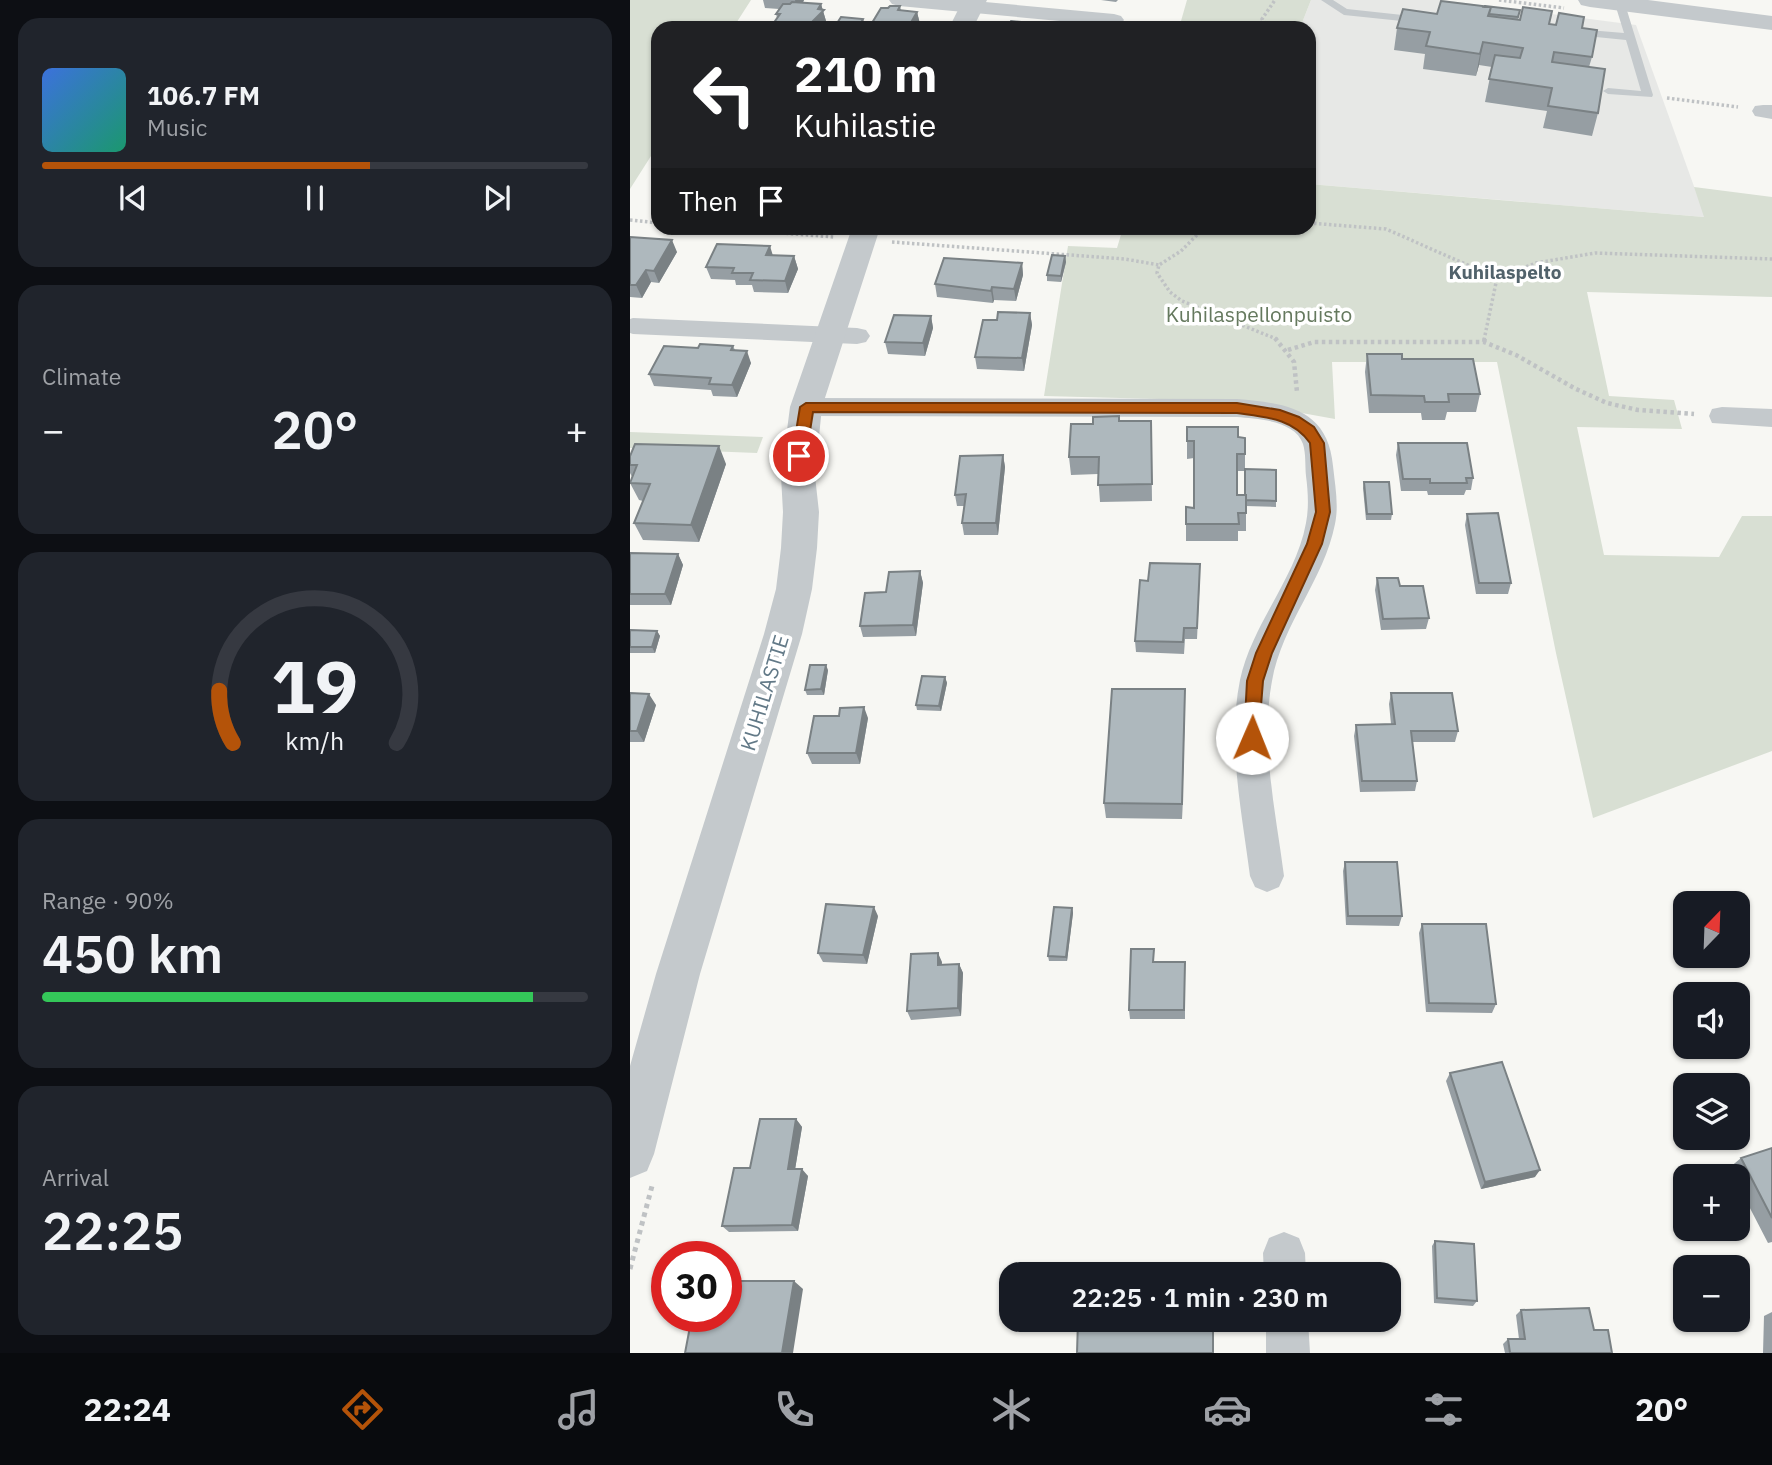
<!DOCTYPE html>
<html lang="en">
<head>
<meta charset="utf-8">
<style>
	:root { --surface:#171b24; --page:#20242c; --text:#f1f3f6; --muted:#9ea1a6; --line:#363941; --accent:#b45309 }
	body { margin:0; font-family:"IBM Plex Sans",sans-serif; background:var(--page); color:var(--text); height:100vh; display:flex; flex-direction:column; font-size:26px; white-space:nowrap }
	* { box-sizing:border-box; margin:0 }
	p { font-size:23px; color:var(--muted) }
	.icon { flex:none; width:38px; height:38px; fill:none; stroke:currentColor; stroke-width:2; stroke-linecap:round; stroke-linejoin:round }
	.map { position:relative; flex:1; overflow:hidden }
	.side { display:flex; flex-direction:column; gap:18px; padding:18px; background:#0d0f14; width:630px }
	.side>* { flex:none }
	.hud { position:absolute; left:21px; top:21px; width:665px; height:214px; border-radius:21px; box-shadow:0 2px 5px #0004; background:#202124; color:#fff; overflow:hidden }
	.needle { width:46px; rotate:23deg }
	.controls { position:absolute; left:1043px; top:891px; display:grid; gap:14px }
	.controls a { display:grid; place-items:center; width:77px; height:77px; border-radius:14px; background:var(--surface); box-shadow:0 2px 5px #0004; font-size:35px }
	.speed { position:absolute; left:21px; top:1241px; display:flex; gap:14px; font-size:35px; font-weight:700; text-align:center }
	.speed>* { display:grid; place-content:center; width:91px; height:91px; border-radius:50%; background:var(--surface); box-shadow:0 2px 5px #0004; line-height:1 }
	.speed .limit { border:10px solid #d22; background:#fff; color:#111 }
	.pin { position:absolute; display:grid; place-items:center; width:60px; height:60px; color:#fff; margin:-30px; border:4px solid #fff; border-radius:50%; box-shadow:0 2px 7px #0007 }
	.me { position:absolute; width:77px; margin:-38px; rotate:1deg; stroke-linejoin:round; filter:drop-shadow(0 0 5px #0008) }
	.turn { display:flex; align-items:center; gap:24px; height:147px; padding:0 28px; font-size:32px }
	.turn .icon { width:91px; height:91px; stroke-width:2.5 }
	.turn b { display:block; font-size:49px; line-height:60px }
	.then { display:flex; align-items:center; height:66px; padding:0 28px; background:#0003; gap:14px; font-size:26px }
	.big { font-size:52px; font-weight:600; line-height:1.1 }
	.side .card { flex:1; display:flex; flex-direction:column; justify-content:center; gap:10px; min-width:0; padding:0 24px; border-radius:21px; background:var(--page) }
	.side .dial { align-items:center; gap:0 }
	.dial svg { height:182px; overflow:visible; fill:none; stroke:var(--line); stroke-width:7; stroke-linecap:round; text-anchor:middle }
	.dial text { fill:var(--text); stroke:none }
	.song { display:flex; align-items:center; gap:21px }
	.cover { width:84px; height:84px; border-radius:10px; background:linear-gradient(135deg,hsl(220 70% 55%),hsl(160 70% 35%)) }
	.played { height:7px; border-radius:4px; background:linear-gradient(90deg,var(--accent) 60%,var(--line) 60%) }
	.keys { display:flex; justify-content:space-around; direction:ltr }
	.heat { display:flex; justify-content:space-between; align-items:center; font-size:38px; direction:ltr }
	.charge { height:10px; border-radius:5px; background:linear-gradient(90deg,#34c759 90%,var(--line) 0) }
	.trip { position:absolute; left:369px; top:1262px; width:402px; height:70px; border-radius:21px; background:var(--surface); box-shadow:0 2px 5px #0004; font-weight:600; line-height:70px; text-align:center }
	.menu { display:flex; height:112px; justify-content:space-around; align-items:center; background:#090b0e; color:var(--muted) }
	.menu .icon { width:49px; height:49px }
	.menu .on { color:var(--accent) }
	.menu b { font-size:32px; color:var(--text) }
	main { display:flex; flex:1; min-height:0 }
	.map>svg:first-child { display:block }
	.built { fill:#e7e8e6 }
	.green { fill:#d8dfd3 }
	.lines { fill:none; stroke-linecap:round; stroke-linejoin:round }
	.path-far2 { stroke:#bfc2c4; stroke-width:3.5; stroke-dasharray:2.5 2.5; stroke-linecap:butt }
	.path-far1 { stroke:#bfc2c4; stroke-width:4.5; stroke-dasharray:3.5 3.5; stroke-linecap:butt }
	.path { stroke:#bfc2c4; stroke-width:5; stroke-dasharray:4.5 4.5; stroke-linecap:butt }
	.service { fill:#c4c9cc; fill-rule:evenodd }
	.minor { fill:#c4c9cc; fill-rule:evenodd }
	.tertiary { fill:#c4c9cc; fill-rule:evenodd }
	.wall { fill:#969ea3 }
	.shaded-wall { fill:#7a8184 }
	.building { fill:#aeb8bd; stroke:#7a8184; stroke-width:2 }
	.route { fill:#b45309; stroke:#753606; stroke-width:2 }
	.labels { text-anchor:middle; stroke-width:7; stroke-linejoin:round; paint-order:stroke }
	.far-neighbourhood-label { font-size:19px; font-weight:bold; fill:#51626b; stroke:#fff }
	.park-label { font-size:21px; fill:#65795e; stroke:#fff }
	.street-label { font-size:21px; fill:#627987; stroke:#fff }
</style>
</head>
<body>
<main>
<section class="side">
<div class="card">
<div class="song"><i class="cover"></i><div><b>106.7 FM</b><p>Music</p></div></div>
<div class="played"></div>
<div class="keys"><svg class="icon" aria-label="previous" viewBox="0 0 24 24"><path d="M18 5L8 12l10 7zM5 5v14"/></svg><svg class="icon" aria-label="pause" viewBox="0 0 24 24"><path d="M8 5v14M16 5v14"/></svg><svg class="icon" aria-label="next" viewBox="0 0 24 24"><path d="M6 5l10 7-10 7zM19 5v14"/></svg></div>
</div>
<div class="card"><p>Climate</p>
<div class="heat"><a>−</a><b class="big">20°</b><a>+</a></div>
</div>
<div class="card dial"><svg viewBox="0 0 100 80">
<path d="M14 69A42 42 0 1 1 86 69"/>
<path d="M14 69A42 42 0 0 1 8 46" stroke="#b45309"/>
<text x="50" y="56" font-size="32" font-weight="700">19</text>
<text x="50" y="72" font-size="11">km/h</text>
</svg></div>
<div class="card"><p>Range · 90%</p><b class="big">450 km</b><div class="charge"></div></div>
<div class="card"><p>Arrival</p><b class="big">22:25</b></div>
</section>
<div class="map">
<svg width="1142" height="1353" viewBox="0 0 1142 1353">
	<rect width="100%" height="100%" fill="#f7f7f3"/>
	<path class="built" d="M681 0H812L1006 25 1075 217 679 184V28H670Z"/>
	<path class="green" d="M0 0H121L103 28H28V145L0 189Z
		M557 0H681L670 28H549Z
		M679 184 1074 217 1064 187 1142 197V297L957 292 979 396 1044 400 1052 429 947 427 974 555 1089 557 1112 516H1142V751L963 818 926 653 867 362H702L705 419 605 401 414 396 438 246 487 248 493 228H679Z
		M0 432 133 437 127 453 0 448Z"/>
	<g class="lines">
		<path class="path-far2" d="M869 0 934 8
			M638 28 632 19 645 0
			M1037 98 1108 107
			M0 220 28 223
			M679 223 756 229 867 278 906 263 965 253 1142 259
			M86 228 204 237
			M574 228 551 251 529 265 527 273 540 292 552 301 649 340
			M262 242 495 259 529 265
			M854 340 867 278"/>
		<path class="path-far1" d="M645 338 664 362 667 392
			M854 342 855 338
			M658 350 684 342H854L886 355 946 389 977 403 1008 410 1064 414"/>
		<path class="path" d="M0 1269 22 1186"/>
		<path class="service" d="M691 0H703L717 9 791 17 796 20 791 23 714 15Z
			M990 1 995 4 1023 95 1022 97 978 94 973 91 978 88 1011 91 996 40 946 35 941 32 946 29 994 33 985 4Z"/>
		<path class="minor" d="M259 0H333L484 14 491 16 494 20 491 24 484 26 269 6 262 4Z
			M1133 105H1142V119L1125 116 1122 111 1125 106Z
			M3 318 227 328 236 330 240 336 236 342 227 344 3 334 0 333V319Z
			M176 398 607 399C656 403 698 409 703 466 705 485 709 505 705 524 694 580 652 624 642 681 630 745 646 812 654 876L649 887 637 892 625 887 620 876C612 812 597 744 610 680 622 624 666 578 676 523 679 508 678 491 676 476 675 465 676 454 673 444 665 420 627 419 607 417L176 416 167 414 163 407 167 400Z
			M1092 407 1142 409V427L1082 423 1079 416 1082 409Z
			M654 1232 669 1238 675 1253 676 1274H634L633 1253 639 1238Z
			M636 1320H678L680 1353H636Z"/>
		<path class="tertiary" d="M333 0H357L343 28H319Z
			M948 0H1018L1142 16V30L960 7 951 5Z
			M222 228H250L192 407 185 476 189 512 187 548 182 589 172 634 70 974 24 1154 17 1171 0 1178V1066L26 974 134 634 146 589 151 548 153 512 151 476 160 407Z"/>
	</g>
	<path class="wall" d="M133 0H174L173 3 191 4 196 21 190 28H145L143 24 147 18 146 14 149 9 135 8Z
		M471 0H488L486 2Z
		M270 6 271 10 287 12 290 24 287 28H243L242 23 258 8Z
		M854 7 890 10 888 20 952 28 962 57 959 67 968 113 962 136 913 128 917 111 855 102 862 67 849 65 846 76 793 69 795 54 764 50 767 28 807 14Z
		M28 138V150H26L24 144Z
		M0 237 47 252 29 283 21 282 12 298 0 297Z
		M143 256H164L168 269 158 293 124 292 122 285H106L105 280 81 279 76 267Z
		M435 256 436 262 431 282 417 281V275Z
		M392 263 393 275 386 301 364 300 363 303 307 297 305 284Z
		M400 313 402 325 394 371 347 369 345 357 367 320Z
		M301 316 303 328 295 356 258 354 255 342Z
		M103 346 105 350 121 363 107 397 83 396 81 390 24 386 19 374 68 348Z
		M737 354 772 359 850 394 846 412H817L815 420H792L791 413H739L735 372Z
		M489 416V421H521L522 501 470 502 468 474 441 475 439 457 463 424Z
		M557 427 608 437 615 454V471H607V495L646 501V507L616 506V531H608V541H556V507L564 508V458L557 459Z
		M768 443 843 478 841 490H836L834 495H798L797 491H771L766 455Z
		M373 455 375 467 368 535H334L332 523 334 506H327L325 495Z
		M0 456 96 464 69 542 13 540 4 523 13 501 9 500 0 483 2 477 0 473Z
		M734 482 762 514 761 520H736L733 488Z
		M837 514 881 583 878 594H846L835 525Z
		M0 553 48 554 53 565 41 605H0Z
		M290 571 293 583 286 636 233 637 230 626 256 592Z
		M570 576 567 639H555L554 654 506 652 505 641 518 581Z
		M747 578 770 586 799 618 796 629 751 630 745 590Z
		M0 630 27 631 30 636 25 653H0Z
		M198 670 194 695H177L175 690Z
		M315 677 317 683 311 711 287 710 286 705Z
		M555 689 552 819 476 818 474 803Z
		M0 693 26 705 14 742H0Z
		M761 693 828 731 825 742H782L787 781 785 791 730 792 724 736 726 725 761 724 759 704Z
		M238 718 230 764H182L177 753Z
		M715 862 772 916 769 926 716 925 713 871Z
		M442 908 443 913 437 961H419L418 956Z
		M248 916 237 964 193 962 188 953Z
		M792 924 866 1004 862 1013 796 1012 789 933Z
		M312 962 311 965 329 964 333 973 331 1016 281 1020 277 1011Z
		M524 962H555V1019H500L499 1010Z
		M820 1073 905 1177 851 1189 816 1081Z
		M166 1119 172 1127 165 1169 178 1176 168 1231 99 1232 92 1226 120 1168Z
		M1142 1148V1242L1138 1243 1108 1185V1176H1103L1099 1168 1111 1158Z
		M805 1241 847 1301 843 1306 804 1303 802 1246Z
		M891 1310 964 1330 982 1353H875L873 1344 878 1339H889L886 1315Z
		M1142 1312V1353H1133L1134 1316Z"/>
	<path class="shaded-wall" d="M165 0H174L167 11Z
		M191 4 196 21 190 28H177Z
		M287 12 290 24 287 28H280L279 26Z
		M233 19 235 25 233 28H228Z
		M853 42 849 65 846 76 850 54Z
		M42 240 47 252 29 283 24 271Z
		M140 246 144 259 136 255Z
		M164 256 168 269 158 293 155 281Z
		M435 256 436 262 431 282V276Z
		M392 263 393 275 386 301 384 289Z
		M16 270 21 282 12 298 6 285Z
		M362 287 364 300 363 303 361 291Z
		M400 313 402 325 394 371 392 358Z
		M301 316 303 328 295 356 293 343Z
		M117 351 121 363 107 397 102 385Z
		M89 446 96 464 69 542 61 525Z
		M373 455 375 467 368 535 366 523Z
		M48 554 53 565 41 605 35 594Z
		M290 571 293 583 286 636 283 625Z
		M27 631 30 636 25 653 22 647Z
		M196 665 198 670 194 695 191 689Z
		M315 677 317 683 311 711 309 706Z
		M555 689V705L552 819V804Z
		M19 694 26 705 14 742 7 731Z
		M234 707 238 718 230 764 226 753Z
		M244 907 248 916 237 964 233 955Z
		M442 908 443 913 437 961 436 957Z
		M308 953 312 962 311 974 308 965Z
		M329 964 333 973 331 1016 328 1008Z
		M166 1119 172 1127 164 1176 158 1169Z
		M172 1169 178 1176 168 1231 162 1225Z
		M910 1170 905 1177 851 1189 855 1182Z
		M164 1281 173 1289 163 1353H152Z"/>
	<path class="building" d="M811 1 861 7 858 16 890 20 893 7 922 11 919 24 926 25 929 13 954 17 952 28 967 30 962 57 924 52 922 62 975 69 968 113 918 106 922 88 859 79 865 55 890 58 893 48 853 42 850 54 796 46 800 32 767 28 773 9 807 14Z
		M162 2 191 4 188 9 194 10 177 27 143 24 150 14H146L153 4H160Z
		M260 6H270L268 10 287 12 279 26 242 23 251 8H258Z
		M855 6 890 10 888 17 859 14 861 7H854Z
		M211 17 233 19 228 28H204Z
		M381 21 403 23 400 28H377Z
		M502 22 533 24 531 28H500Z
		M0 237 42 240 24 271 16 270 6 285H0Z
		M87 244 140 246 136 255 164 256 155 281 120 280 123 273H102L104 268 76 267Z
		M422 255 435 256 431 276 417 275Z
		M314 258 392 263 384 289 362 287 361 291 305 284Z
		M368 312 400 313 392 358 345 357 353 320H367Z
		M264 315 301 316 293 343 255 342Z
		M70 344 103 346 101 350 117 351 102 385 79 384 81 378 19 374 34 346 68 348Z
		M737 354H772V359H843L850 394H818L819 402H795L794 396 741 395Z
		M489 416V421H521L522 484 468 485 469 457H439L441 424H463V417Z
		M557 427H608V437L615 438V454H607V495H616V513H608L609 524H556V507L564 508V441H557Z
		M768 443H837L843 478H836L837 483H800V479H773Z
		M5 444 89 446 61 525 4 523 20 484 0 483 7 465H0V456Z
		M373 455 366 523H332L336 494 325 495 330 456Z
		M615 469 646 470V501L616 500V495H615Z
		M734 482H759L762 514H737Z
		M868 513 881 583H849L837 514Z
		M0 553 48 554 35 594H0Z
		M520 563 570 564 567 628H554L553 642 505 641 510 580 518 581Z
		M290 571 283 625 230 626 235 593 256 592 259 572Z
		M747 578H768L770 586H793L799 618 753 619Z
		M0 630 27 631 22 647H0Z
		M180 665H196L191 689 175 690Z
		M292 676 315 677 309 706 286 705Z
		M482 689H555L552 804 474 803Z
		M0 693 19 694 7 731H0Z
		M761 693H822L828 731H781L787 781H732L726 725 765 724Z
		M234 707 226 753H177L184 716H209L210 708Z
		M715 862H767L772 916H718Z
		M196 904 244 907 233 955 188 953Z
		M424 907 442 908 436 957 418 956Z
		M792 924H856L866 1004 799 1003Z
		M501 949H524L523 962H555L554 1010H499Z
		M308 953V965L329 964 328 1008 277 1011 281 954Z
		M872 1062 910 1170 855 1182 820 1073Z
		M130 1119H166L158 1169H172L162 1225 92 1226 104 1168H120Z
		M1142 1148V1218L1111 1158Z
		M805 1241 844 1244 847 1301 807 1298Z
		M96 1281H164L152 1353H55L62 1316H96Z
		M959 1308 964 1330H978L982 1353H880L878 1339H895L891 1310Z
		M448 1320H583V1353H447Z"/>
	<path class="route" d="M176 403H607L650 410 669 417 684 427 694 443 700 512 692 544 642 653 633 681 628 743H617L614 738 617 681 626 653 677 544 686 512 680 443C663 418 635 417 607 413L183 412 176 456 169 461 162 456 170 407Z"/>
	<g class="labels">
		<g class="far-neighbourhood-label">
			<text x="875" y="279">Kuhilaspelto</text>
		</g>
		<g class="park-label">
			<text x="629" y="322">Kuhilaspellonpuisto</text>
		</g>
		<g class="street-label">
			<text transform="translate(135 693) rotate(-73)" y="7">KUHILASTIE</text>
		</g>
	</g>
</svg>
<div class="controls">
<a><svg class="needle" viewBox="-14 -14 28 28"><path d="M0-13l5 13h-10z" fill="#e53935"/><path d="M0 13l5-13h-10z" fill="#9ea1a6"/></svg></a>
<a><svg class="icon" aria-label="sound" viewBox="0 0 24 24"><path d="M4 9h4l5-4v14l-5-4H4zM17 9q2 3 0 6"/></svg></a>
<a><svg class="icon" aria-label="layers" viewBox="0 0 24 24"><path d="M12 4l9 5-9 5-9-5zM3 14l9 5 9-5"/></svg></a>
<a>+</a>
<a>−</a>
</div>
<div class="speed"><div class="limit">30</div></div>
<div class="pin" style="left:169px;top:456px;background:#d93025"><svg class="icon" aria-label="arrive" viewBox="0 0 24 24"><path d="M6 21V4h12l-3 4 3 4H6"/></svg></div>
<svg class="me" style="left:622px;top:738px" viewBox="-20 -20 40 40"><circle r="19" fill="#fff"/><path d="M0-13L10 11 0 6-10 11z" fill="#b45309"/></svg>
<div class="trip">22:25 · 1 min · 230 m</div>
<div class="hud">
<div class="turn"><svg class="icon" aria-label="left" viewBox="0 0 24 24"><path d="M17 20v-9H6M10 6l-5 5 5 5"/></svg><div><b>210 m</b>Kuhilastie</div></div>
<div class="then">Then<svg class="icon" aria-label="arrive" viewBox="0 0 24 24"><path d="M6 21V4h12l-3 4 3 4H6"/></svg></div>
</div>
</div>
</main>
<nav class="menu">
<b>22:24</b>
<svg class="icon on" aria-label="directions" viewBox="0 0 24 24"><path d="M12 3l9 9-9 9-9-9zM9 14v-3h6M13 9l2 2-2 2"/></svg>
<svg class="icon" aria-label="music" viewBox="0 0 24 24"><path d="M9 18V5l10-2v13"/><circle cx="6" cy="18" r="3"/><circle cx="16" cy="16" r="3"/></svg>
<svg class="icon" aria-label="phone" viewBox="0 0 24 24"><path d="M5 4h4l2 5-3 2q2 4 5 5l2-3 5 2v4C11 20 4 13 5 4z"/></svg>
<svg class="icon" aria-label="climate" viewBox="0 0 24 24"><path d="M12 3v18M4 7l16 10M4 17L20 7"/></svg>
<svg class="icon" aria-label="car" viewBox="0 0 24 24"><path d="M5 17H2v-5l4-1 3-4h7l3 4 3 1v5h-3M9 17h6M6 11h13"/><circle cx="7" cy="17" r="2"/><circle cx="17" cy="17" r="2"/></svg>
<svg class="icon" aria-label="filters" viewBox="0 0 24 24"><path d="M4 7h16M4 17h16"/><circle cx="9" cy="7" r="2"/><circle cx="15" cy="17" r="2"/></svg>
<b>20°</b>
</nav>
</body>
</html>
